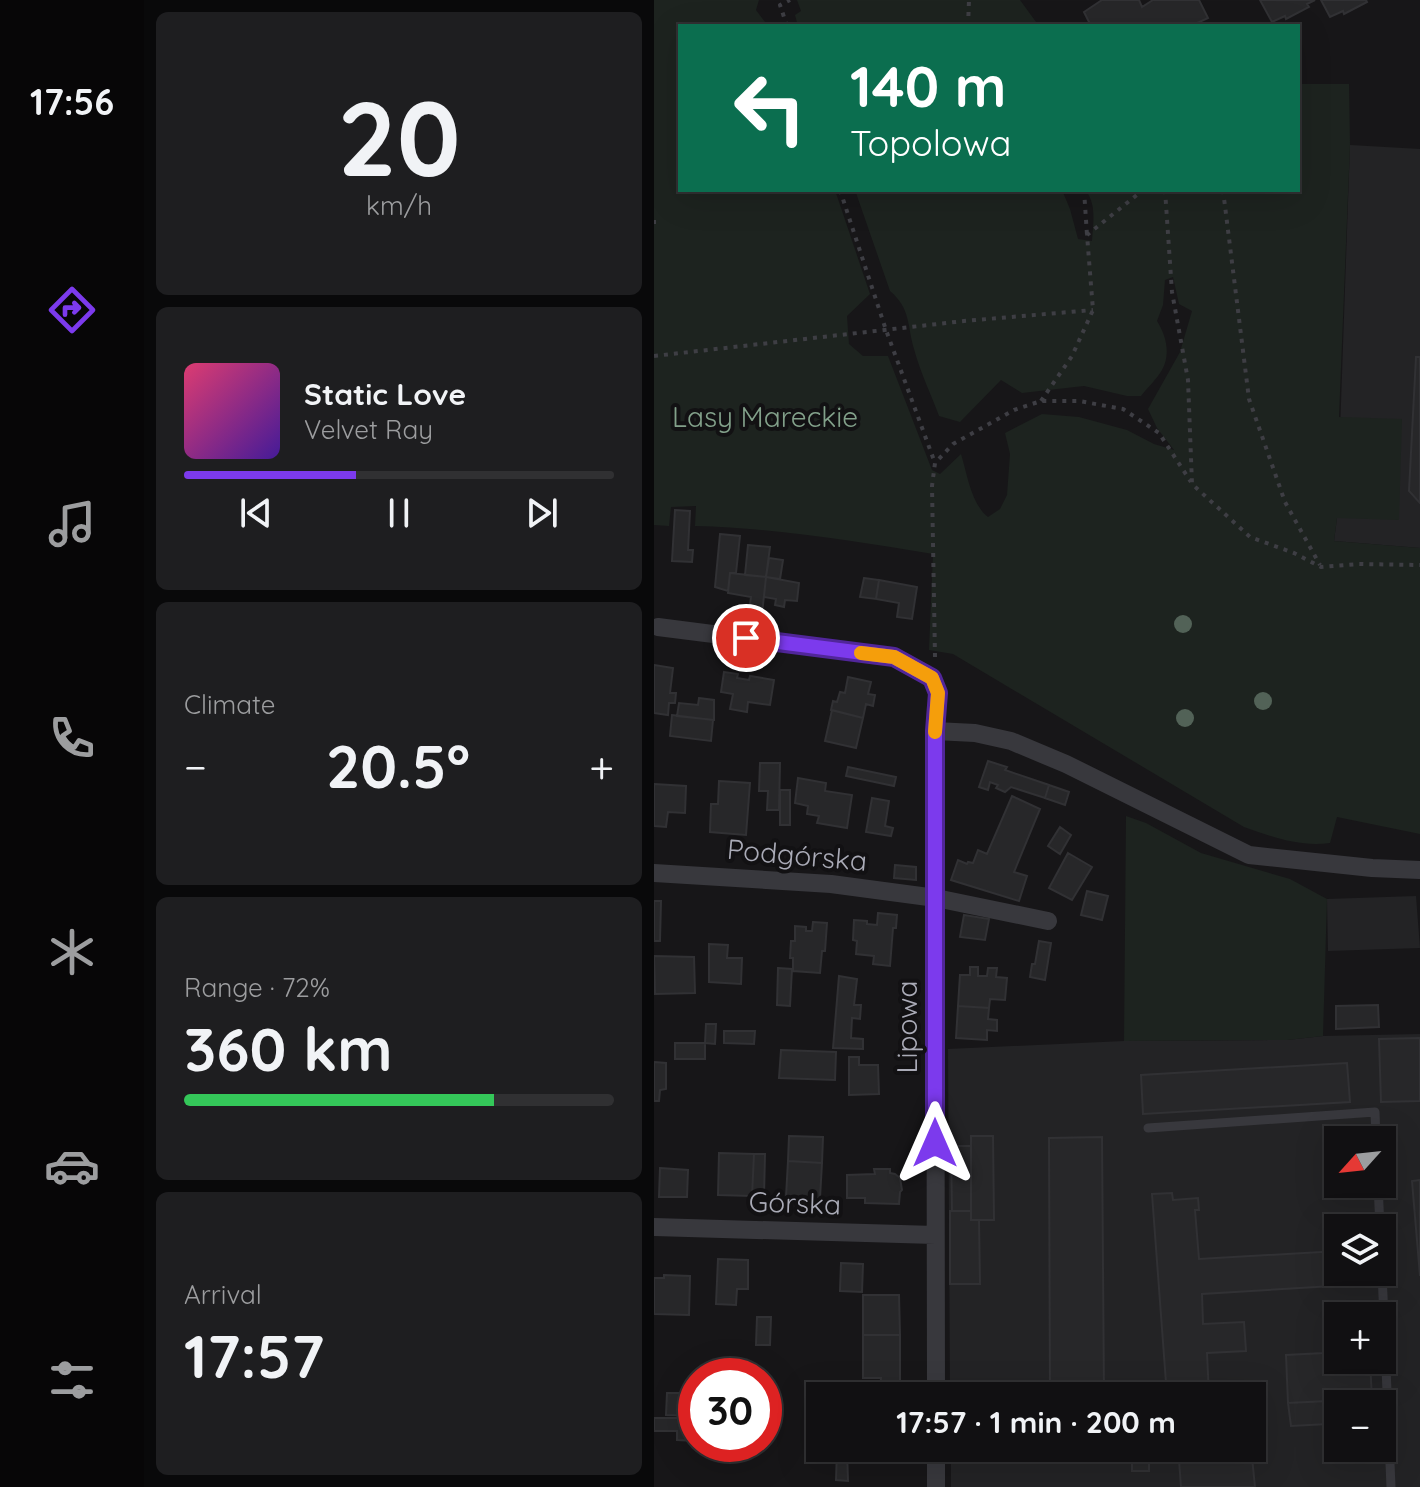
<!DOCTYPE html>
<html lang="en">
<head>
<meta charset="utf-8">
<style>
	:root { --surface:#111012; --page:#1e1e20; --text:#f1f3f6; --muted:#9c9d9f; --line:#303032; --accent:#7c3aed }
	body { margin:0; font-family:Quicksand,sans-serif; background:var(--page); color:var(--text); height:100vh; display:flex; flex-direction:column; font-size:30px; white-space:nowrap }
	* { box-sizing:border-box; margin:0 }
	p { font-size:26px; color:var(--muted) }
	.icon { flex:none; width:44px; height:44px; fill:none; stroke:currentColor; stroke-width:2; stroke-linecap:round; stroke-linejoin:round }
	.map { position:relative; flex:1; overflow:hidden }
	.sheet { display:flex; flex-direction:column; gap:12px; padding:12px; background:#09090a; width:510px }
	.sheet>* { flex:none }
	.top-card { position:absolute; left:24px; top:24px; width:622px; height:168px; border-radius:0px; box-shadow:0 8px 32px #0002,0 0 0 2px var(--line); background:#0b6e4f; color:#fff; overflow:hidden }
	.needle { width:52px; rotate:243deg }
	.controls { position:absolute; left:670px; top:1126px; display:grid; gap:16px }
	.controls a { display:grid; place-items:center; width:72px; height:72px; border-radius:0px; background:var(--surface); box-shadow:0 8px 32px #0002,0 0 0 2px var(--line); font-size:40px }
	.speed { position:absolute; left:24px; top:1358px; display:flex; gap:16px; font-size:40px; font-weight:700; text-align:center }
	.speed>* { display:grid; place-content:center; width:104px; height:104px; border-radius:50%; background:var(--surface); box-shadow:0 8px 32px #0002,0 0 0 2px var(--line); line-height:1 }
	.speed .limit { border:12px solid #d22; background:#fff; color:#111 }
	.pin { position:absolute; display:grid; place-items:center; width:68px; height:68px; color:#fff; margin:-34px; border:4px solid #fff; border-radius:50%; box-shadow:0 2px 8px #0007 }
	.me { position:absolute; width:88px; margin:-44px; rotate:0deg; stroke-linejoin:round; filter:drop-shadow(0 0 6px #0008) }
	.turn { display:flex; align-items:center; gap:28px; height:168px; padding:0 40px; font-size:36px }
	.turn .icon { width:104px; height:104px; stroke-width:2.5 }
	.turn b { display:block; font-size:56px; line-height:68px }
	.big { font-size:60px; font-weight:700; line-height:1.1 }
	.sheet .widget { flex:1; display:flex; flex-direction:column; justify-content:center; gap:12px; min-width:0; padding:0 28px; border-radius:12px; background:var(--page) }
	.sheet .dial { align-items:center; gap:0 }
	.dial b { font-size:104px; line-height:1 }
	.song { display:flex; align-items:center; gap:24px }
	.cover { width:96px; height:96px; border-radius:12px; background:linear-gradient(135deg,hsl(340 70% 55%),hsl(260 70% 35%)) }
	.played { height:8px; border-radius:4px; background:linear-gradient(90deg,var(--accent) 40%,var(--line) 40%) }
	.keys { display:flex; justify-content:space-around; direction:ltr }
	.heat { display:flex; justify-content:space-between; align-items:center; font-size:44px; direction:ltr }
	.charge { height:12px; border-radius:6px; background:linear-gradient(90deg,#34c759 72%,var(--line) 0) }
	.trip { position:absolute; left:152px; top:1382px; width:460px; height:80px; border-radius:0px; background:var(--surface); box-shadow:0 8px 32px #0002,0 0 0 2px var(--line); font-weight:700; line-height:80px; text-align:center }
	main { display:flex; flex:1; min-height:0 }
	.tabs { display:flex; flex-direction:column; width:144px; justify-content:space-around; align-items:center; background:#070607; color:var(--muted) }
	.tabs .icon { width:56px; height:56px }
	.tabs .active { color:var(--accent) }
	.tabs b { font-size:36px; color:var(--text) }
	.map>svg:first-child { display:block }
	.built { fill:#232325; fill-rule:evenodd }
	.green { fill:#1d231f }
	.building { fill:#272729; stroke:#313134; stroke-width:2 }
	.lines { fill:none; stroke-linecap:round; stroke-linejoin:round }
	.path { stroke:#3e3e44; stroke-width:4; stroke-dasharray:4 6; stroke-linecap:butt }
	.service { stroke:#38383d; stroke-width:9 }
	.minor { stroke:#38383d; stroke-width:18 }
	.tree { fill:#526257 }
	.route-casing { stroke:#51269a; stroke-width:20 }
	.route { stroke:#7c3aed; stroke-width:14 }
	.slow { stroke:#f59e0b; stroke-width:14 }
	.labels { text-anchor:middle; stroke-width:8; stroke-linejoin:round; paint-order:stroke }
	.park-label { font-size:28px; fill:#82a08a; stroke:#121113 }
	.street-label { font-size:28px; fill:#aaabb7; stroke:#121113 }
</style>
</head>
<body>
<main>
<nav class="tabs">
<b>17:56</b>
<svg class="icon active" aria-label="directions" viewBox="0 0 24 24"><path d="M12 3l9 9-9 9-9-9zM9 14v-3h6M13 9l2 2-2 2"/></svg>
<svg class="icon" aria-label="music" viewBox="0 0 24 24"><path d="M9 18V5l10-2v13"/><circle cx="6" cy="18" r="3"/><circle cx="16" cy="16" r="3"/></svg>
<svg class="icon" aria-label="phone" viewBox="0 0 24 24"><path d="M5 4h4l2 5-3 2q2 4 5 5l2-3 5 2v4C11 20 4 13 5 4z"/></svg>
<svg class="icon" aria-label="climate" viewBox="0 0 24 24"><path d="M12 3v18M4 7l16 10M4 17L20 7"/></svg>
<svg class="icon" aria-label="car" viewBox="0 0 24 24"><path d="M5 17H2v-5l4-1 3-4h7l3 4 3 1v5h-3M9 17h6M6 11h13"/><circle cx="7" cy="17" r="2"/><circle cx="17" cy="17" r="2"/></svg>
<svg class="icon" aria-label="filters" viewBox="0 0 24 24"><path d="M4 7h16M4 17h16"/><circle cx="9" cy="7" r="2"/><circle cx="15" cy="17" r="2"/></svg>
</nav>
<section class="sheet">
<div class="widget dial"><b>20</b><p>km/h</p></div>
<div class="widget">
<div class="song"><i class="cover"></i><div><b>Static Love</b><p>Velvet Ray</p></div></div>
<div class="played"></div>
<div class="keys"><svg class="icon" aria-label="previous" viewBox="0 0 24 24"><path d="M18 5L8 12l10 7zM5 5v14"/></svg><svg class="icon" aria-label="pause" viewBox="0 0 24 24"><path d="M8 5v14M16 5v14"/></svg><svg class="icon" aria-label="next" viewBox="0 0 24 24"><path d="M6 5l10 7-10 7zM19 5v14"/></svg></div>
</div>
<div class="widget"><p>Climate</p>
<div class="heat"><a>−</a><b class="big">20.5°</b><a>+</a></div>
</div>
<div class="widget"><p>Range · 72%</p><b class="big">360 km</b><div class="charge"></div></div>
<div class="widget"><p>Arrival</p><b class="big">17:57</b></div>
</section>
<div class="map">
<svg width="766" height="1487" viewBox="0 0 766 1487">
	<rect width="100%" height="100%" fill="#171618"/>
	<path class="built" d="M696 145 766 149V548L680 541 683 518Z
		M762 896 766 948 674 951 673 899Z
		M766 1034V1487H297V1448H598V1396H296L294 1049 470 1041 633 1040 669 1036ZM684 1140H728V1184H684ZM684 1228H728V1272H684ZM684 1316H728V1360H684ZM684 1404H728V1448H684Z"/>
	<path class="green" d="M0 0H105L102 10 114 26H26V190H181L216 294 193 316 195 344 209 356H234L278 470 286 474 307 454C313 473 317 504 334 517L346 509 353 495 356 454 351 433 388 414 425 417 473 430 500 444 520 450 503 428 494 409 526 352 538 311 525 304 519 277 511 280 509 305 503 321C512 335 517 354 508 370 503 379 493 388 487 396H473L430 386 368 393 347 380 306 422 285 416C277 394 266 372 260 349 253 325 257 309 236 291L201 190H408L416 209 424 239 438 241C439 224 443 203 431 190H644V84H695L696 145 685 417 748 419 745 520 683 518 680 541 766 548V834L683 817 676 843C645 847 619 837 590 827L299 654 275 650 279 554C201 541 121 528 41 526L42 506 17 507 15 526 0 525Z
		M143 0H366L385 26H144L141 15 147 11Z
		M472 816 492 823 547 853 636 879 673 899 669 1036 633 1040 470 1041Z"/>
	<path class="building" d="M448 0H485L488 7 499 0H545L554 18 541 24 542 26H498L496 23 489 26H437L430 12Z
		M606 0H661L653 4 655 7 632 19 631 16 618 22Z
		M667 0H712L713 2 690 14 689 11 676 17Z
		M762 357H766V503L755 491Z
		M21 510 36 511 34 550H39L38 562 18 561Z
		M66 534 86 536 82 573H76L74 591 61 587Z
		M94 545 116 547 112 577 91 575Z
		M115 558 129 560 126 579 112 577Z
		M76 573 112 577 108 614 95 612 97 597 74 593Z
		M112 577 145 583 143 601 131 600 130 607 121 605 122 599 110 597Z
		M210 578 225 580 222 599 206 597Z
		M225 580 263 587 258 619 243 617 245 603 222 599Z
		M0 665 19 668 16 693H22L21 703H15L14 715 0 713Z
		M70 672 84 674 83 678 95 680 96 676 120 680 116 705 94 702 93 712 76 709 79 694 67 692Z
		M194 677 217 682 214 694 221 695 219 706 212 704 209 718 177 710 179 701 183 702 186 692 191 693Z
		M45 698 60 700V720L23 716 25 703 44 705Z
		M178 710 209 718 202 748 171 741Z
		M18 715 59 720 57 741 16 736Z
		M334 761 353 767 351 770 395 785 391 798 357 787 351 792 342 788 344 785 336 782 334 790 325 787Z
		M106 763H126L125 810H113L114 791H105Z
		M194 767 242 777 240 786 192 776Z
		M144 778 172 783 171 791 198 795 193 828 163 823 165 816 153 814 154 806 141 803Z
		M65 781 96 783 92 835 56 832 57 804H64Z
		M0 784 32 786 31 813 14 812 12 827 0 826Z
		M395 785 415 792 411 805 391 798Z
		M126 790H136V825H126Z
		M358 796 386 809 360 872 373 876 365 901 297 880 304 860 313 864 314 862 319 863 324 850 333 854Z
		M218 798 235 801 231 826 239 828 237 836 212 832Z
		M406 827 417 835 406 854 394 846Z
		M414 853 438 867 418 900 395 888Z
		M241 865 262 867V880L240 878Z
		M433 891 454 896 448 920 427 915Z
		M0 901H7L6 941H0Z
		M224 913 243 915 242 928H239L236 966 219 964 220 956 202 954 203 941 199 940 200 920 213 921V924L223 925Z
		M310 915 335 919 331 940 306 937Z
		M159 922 173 923 171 951H168L166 973 139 971V958H136L137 941H141V926L152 927V931H158Z
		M385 941 397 943 391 980 376 977 378 964H381Z
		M55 944 74 945 73 958H88L87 984 55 982Z
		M0 956 40 957 41 993 1 994Z
		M316 967H324V976H333L334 968H343L342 977 353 978 351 1000 336 999 335 1008 304 1006 306 975H316Z
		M124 968 138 969 136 1006 123 1005Z
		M185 976 203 979 200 1005H207L206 1019 198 1018 197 1038 209 1039V1049L179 1048Z
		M724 1005 725 1027 682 1029V1006Z
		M304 1006 335 1008 334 1019 343 1020V1031L333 1030V1040L302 1038Z
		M52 1024H62L61 1044 51 1043Z
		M70 1031H101L100 1044 70 1043Z
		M766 1038V1101L727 1102 725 1039Z
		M21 1043H51V1059H21Z
		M127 1050 182 1052 181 1080 125 1078Z
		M195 1057H205V1065H224L225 1094 195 1095Z
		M0 1062 12 1063V1089L6 1090 5 1101H0Z
		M693 1063 696 1102 489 1114 487 1075Z
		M135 1136 169 1137 168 1163 134 1161Z
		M317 1136H339L340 1220H317Z
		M448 1137 450 1396H396L395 1138Z
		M297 1146H317V1211H298Z
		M65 1153 100 1154 98 1196 64 1195Z
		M100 1154H111L110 1196H98Z
		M134 1161 168 1163 166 1198 132 1197Z
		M6 1168 34 1170 33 1197H5Z
		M220 1169H236V1173L241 1174 246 1178 248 1190 246 1192 245 1204 211 1203V1198H193V1175L221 1174Z
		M766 1180V1276L758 1181Z
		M518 1193 519 1200 544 1198 545 1210H541L545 1259 684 1251V1272H712V1284L548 1294 549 1324 590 1322 592 1351 553 1353 555 1396H513L498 1194Z
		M296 1211H317V1220H325L326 1284H296Z
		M64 1259 94 1260V1289H83L82 1305 62 1304Z
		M187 1263 209 1264 208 1292 186 1291Z
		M10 1275 36 1276 35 1315 0 1314V1278H10Z
		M209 1295H245L246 1335H209Z
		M103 1317H117L116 1345H102Z
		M209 1335H246V1389H226L227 1378H209Z
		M670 1346H684V1360H716L718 1399 634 1403 632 1355 670 1353Z
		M184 1382 212 1383V1396H183Z
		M110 1390H114V1417H110Z
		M13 1393H42V1416L12 1415Z
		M672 1401 674 1424 637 1426 634 1403Z
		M0 1418H42V1441L23 1440V1431H0Z
		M318 1448H453V1461L318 1462Z
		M478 1448H495V1471H478Z
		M517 1448H559V1450L597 1448 601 1487H527L525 1460 557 1457V1452L517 1455Z
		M183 1450H193L194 1481 182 1480Z"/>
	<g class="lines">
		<path class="path" d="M133 26 126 5 136 0
			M314 26 315 0
			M186 190 232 330 281 463
			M430 190 433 235
			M511 190 518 292 534 380 538 484 596 537 640 553 667 567 705 564 766 565
			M569 190 595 399 631 502 666 565
			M0 220V224
			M0 356 310 321 439 310
			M387 401 418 356 439 310 433 235 489 190
			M281 657 278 486 281 463 299 444 360 410 387 401H425L469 409 505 433 537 482"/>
		<path class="service" d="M494 1128 721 1112 722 1140
			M724 1184 726 1228
			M728 1272 737 1487"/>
		<path class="minor" d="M4 627 240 657 278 678 284 693 281 731 282 1396
			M281 731 321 733 357 741 412 764 595 855 718 868 766 870
			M0 873 177 884 282 898 394 921
			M0 1227 281 1235
			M282 1448V1487"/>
	</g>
	<g class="tree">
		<circle cx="529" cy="624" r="9"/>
		<circle cx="609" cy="701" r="9"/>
		<circle cx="531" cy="718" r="9"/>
	</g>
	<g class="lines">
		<g class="route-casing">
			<path id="route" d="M92 638 240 657 278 678 284 693 281 731V1143"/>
		</g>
		<use href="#route" class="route"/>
		<path class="slow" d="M207 653 240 657 278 678 284 693 281 732"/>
	</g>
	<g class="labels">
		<g class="park-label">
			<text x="111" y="427">Lasy Mareckie</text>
		</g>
		<g class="street-label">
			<text transform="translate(143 855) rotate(5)" y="10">Podgórska</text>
			<text transform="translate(253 1027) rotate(-90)" y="10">Lipowa</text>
			<text transform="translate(141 1203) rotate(2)" y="10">Górska</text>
		</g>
	</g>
</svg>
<div class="controls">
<a><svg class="needle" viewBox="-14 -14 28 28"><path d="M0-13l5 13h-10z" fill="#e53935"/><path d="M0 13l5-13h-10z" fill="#9c9d9f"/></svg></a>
<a><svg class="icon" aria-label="layers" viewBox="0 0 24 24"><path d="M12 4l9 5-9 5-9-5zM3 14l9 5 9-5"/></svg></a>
<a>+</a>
<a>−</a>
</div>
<div class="speed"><div class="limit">30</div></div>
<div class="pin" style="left:92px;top:638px;background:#d93025"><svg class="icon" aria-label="arrive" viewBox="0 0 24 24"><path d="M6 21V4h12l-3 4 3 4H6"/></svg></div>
<svg class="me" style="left:281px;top:1143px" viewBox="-20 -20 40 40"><path d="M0-17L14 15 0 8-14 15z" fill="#7c3aed" stroke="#fff" stroke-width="4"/></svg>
<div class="trip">17:57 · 1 min · 200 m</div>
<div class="top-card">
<div class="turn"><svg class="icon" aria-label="left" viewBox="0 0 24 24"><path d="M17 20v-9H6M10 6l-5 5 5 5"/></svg><div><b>140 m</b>Topolowa</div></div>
</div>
</div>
</main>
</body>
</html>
